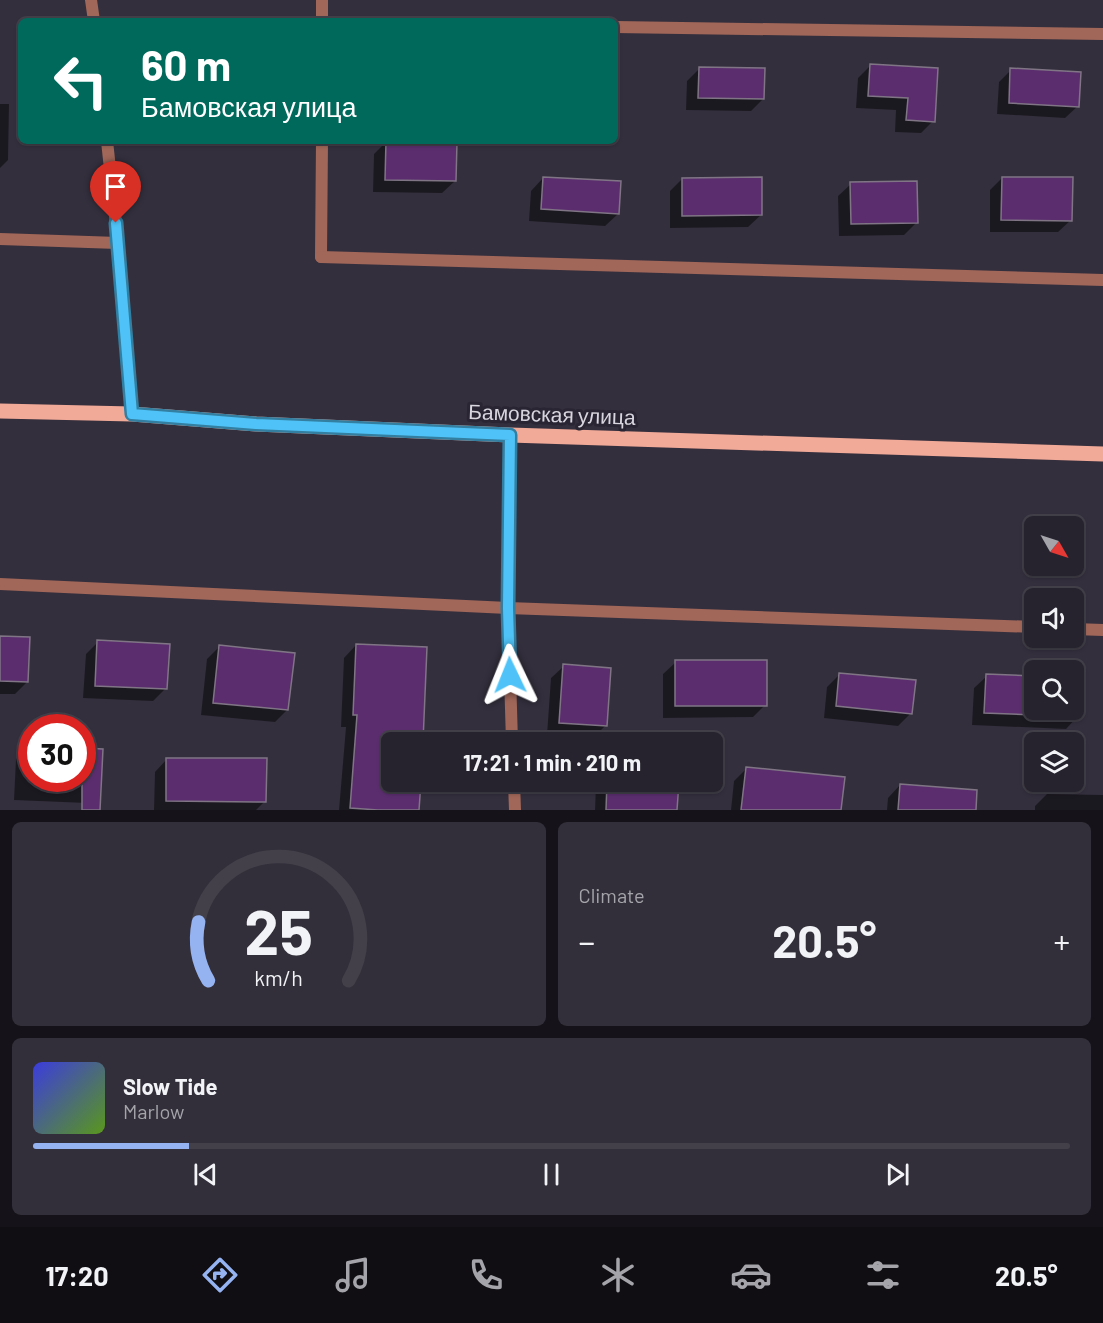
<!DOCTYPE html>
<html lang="en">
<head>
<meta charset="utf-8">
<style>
	:root { --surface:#27232e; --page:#332f3a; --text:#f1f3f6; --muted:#a4a4aa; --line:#43404a; --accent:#95b2f1 }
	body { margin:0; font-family:Barlow,sans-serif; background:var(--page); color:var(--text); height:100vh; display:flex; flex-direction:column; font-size:22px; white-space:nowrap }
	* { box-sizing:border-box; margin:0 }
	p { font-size:20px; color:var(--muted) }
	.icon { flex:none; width:33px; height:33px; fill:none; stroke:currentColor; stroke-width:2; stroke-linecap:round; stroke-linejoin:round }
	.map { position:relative; height:810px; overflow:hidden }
	.sheet { display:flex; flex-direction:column; gap:12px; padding:12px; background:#151319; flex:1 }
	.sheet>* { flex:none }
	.top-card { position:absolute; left:18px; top:18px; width:600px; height:126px; border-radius:9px; box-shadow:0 2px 4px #0004,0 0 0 2px var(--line); background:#00695c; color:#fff; overflow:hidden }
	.needle { width:39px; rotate:129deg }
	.controls { position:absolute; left:1024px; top:516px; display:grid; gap:12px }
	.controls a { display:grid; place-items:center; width:60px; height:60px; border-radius:9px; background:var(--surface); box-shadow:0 2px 4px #0004,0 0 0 2px var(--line); font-size:30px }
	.speed { position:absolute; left:18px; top:714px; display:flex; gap:12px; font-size:30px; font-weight:700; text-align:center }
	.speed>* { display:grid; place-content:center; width:78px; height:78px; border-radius:50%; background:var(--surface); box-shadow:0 2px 4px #0004,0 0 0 2px var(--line); line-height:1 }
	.speed .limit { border:9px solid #d22; background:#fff; color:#111 }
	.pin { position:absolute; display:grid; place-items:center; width:51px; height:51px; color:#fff; margin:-62px -26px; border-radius:50% 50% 50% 0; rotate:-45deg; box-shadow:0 0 6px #0007 }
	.pin .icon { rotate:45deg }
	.me { position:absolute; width:66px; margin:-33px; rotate:358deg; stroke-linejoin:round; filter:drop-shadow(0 0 4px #0008) }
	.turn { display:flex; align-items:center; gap:21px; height:126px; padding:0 24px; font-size:27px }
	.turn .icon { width:78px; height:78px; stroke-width:2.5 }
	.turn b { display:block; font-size:42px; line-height:51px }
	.big { font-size:45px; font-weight:700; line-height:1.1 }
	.sheet .widget { flex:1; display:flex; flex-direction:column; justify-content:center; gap:9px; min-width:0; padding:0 21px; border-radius:9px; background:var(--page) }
	.sheet .dial { align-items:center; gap:0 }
	.dial svg { height:156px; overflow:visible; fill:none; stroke:var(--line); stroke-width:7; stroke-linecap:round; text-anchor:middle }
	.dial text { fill:var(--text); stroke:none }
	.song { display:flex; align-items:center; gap:18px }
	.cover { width:72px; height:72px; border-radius:9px; background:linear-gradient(135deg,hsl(240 70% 55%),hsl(90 70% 35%)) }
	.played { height:6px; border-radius:3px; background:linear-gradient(90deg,var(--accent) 15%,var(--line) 15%) }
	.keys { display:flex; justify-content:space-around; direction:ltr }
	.heat { display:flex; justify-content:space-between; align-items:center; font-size:33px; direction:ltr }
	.sheet .tiles { flex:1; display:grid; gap:12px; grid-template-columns:1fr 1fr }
	.widget:last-child { grid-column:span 2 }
	.trip { position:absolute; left:381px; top:732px; width:342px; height:60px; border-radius:9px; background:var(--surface); box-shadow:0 2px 4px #0004,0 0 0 2px var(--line); font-weight:700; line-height:60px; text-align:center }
	.dock { display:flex; height:96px; justify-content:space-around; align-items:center; background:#100e12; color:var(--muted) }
	.dock .icon { width:42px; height:42px }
	.dock .selected { color:var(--accent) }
	.dock b { font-size:27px; color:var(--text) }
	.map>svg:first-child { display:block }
	.shadow { fill:#0007 }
	.building { fill:#5b2d6e; stroke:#7f7585; stroke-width:1.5 }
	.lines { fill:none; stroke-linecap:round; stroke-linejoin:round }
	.service { stroke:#a16759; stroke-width:12 }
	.minor { stroke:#a16759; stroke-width:12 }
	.primary { stroke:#f2aa98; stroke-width:15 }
	.route-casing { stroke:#337fa1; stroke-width:15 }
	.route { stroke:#4fc3f7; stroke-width:10 }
	.labels { text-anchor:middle; stroke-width:6; stroke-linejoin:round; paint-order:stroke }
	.street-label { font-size:21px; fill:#d8d5de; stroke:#2a2533 }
</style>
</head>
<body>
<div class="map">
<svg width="1103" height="810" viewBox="0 0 1103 810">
	<rect width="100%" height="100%" fill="#342f3d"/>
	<path class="shadow" d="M870 66 936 69 933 121 921 133 895 132 896 110 856 108 858 78Z
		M699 69 763 99 751 111 686 110 687 81Z
		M1011 70 1078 106 1065 118 997 114 999 82Z
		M0 104H9L8 160 0 168Z
		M386 142 455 181 442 193 373 192 374 154Z
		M543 178 618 214 605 226 529 221 531 191Z
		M1002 178 1071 220 1058 232H990V190Z
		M682 179 761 215 748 227 670 228V191Z
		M851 184 917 222 904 235 839 236 838 196Z
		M0 638 27 682 15 694H0Z
		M98 642 165 689 153 701 83 698 86 654Z
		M356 645 426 648 422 742H392V782H419L417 810H339L346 727H341L344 658Z
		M220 646 287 710 275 722 201 715 207 659Z
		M676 662 765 705 753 717 663 718V674Z
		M564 666 606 725 593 738 547 735 551 678Z
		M840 674 911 713 898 726 824 718 827 687Z
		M987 676 1035 678V710H1074V680H1080L1078 716 1066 729 972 725 974 688Z
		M28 747H32V778H82L87 803 14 800 16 759Z
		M167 759 265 801 256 810H154L155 772Z
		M747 768 840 810H731L734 781Z
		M599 782H677L676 810H595L596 785Z
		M900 785 974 810H887L888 798Z
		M1047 794 1103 795V810H1035V806Z"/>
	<path class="building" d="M870 64 938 68 935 122 906 120 908 98 868 96Z
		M699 67 765 68 764 99 698 98Z
		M1010 68 1081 72 1079 107 1009 103Z
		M386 141 457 142 456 181 385 180Z
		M543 177 621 181 619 214 541 209Z
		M762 177V215L682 216V178Z
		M1002 177H1073L1072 221 1001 220Z
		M917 181 918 223 851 224 850 182Z
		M0 636 30 637 28 682 0 681Z
		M97 640 170 644 167 689 95 686Z
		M356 644 427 647 423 742H392V782H421L419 810H378L350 808 357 715H353Z
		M219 645 295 653 288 710 213 703Z
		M675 660H767V706H675Z
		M563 664 611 668 607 726 559 723Z
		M839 673 916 680 912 714 836 706Z
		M986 674 1035 676V715L984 713Z
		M82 748 103 749 100 810H82Z
		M166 758H267L266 802 166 801Z
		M746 767 845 777 841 810H741Z
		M607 782H679L677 810H606Z
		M900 784 977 790 976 810H898Z"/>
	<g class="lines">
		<path class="service" d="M322 0V21
			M321 257 322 141"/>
		<path class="minor" d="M91 0 94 21
			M615 27 1103 34
			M107 141 118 243 132 414
			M0 239 118 243
			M321 257 1103 280
			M510 435 508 608 512 742
			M0 584 508 608 1035 627
			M1074 629 1103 630
			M514 782 515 810"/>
		<path class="primary" d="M0 411 132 414 256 424 510 435 1103 454"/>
	</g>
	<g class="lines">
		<g class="route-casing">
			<path id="route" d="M116 223 132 414 256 424 510 435 508 608 510 675"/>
		</g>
		<use href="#route" class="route"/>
	</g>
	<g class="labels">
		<g class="street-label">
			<text transform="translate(552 415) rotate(2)" y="7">Бамовская улица</text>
		</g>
	</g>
</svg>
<div class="controls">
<a><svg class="needle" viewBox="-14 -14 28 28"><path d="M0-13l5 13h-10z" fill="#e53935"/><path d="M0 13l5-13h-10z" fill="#a4a4aa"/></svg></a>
<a><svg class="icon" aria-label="sound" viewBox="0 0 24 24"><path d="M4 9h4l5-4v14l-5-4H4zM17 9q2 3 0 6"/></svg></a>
<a><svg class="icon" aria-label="search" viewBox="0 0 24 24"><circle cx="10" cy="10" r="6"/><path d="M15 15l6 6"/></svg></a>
<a><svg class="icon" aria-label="layers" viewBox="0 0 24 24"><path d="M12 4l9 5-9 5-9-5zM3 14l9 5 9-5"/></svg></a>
</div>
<div class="speed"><div class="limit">30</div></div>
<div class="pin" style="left:116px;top:223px;background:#d93025"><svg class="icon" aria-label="arrive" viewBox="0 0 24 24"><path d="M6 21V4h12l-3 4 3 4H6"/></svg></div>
<svg class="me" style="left:510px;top:675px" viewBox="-20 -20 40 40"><path d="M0-17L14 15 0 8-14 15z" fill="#4fc3f7" stroke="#fff" stroke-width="4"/></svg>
<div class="trip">17:21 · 1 min · 210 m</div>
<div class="top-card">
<div class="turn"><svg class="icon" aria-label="left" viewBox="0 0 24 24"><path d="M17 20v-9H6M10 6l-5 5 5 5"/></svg><div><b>60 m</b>Бамовская улица</div></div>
</div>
</div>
<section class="sheet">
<div class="tiles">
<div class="widget dial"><svg viewBox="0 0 100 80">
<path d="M14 69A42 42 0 1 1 86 69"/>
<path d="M14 69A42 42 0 0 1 9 39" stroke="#95b2f1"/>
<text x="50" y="56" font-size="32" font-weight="700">25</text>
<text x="50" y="72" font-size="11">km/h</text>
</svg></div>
<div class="widget"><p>Climate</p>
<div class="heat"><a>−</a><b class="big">20.5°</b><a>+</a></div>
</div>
<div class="widget">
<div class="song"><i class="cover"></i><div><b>Slow Tide</b><p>Marlow</p></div></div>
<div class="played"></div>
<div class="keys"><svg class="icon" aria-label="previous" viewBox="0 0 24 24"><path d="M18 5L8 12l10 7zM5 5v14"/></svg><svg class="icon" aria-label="pause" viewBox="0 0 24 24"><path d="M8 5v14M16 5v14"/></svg><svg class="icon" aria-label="next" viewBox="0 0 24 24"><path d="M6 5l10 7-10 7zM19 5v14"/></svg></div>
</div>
</div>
</section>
<nav class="dock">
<b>17:20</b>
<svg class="icon selected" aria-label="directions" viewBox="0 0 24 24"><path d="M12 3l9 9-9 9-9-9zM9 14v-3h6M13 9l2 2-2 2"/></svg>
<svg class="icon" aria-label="music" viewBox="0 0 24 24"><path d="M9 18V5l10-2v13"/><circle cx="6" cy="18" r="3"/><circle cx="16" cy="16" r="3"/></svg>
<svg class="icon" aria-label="phone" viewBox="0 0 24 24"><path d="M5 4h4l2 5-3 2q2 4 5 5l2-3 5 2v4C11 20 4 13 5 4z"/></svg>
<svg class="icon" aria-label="climate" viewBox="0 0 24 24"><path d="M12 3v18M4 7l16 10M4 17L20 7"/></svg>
<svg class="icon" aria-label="car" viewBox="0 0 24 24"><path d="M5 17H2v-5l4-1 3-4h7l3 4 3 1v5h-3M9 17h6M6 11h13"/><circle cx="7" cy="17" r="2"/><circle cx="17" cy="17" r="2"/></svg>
<svg class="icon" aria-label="filters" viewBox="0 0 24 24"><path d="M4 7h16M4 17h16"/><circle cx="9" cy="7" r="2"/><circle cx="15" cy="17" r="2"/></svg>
<b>20.5°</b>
</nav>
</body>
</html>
